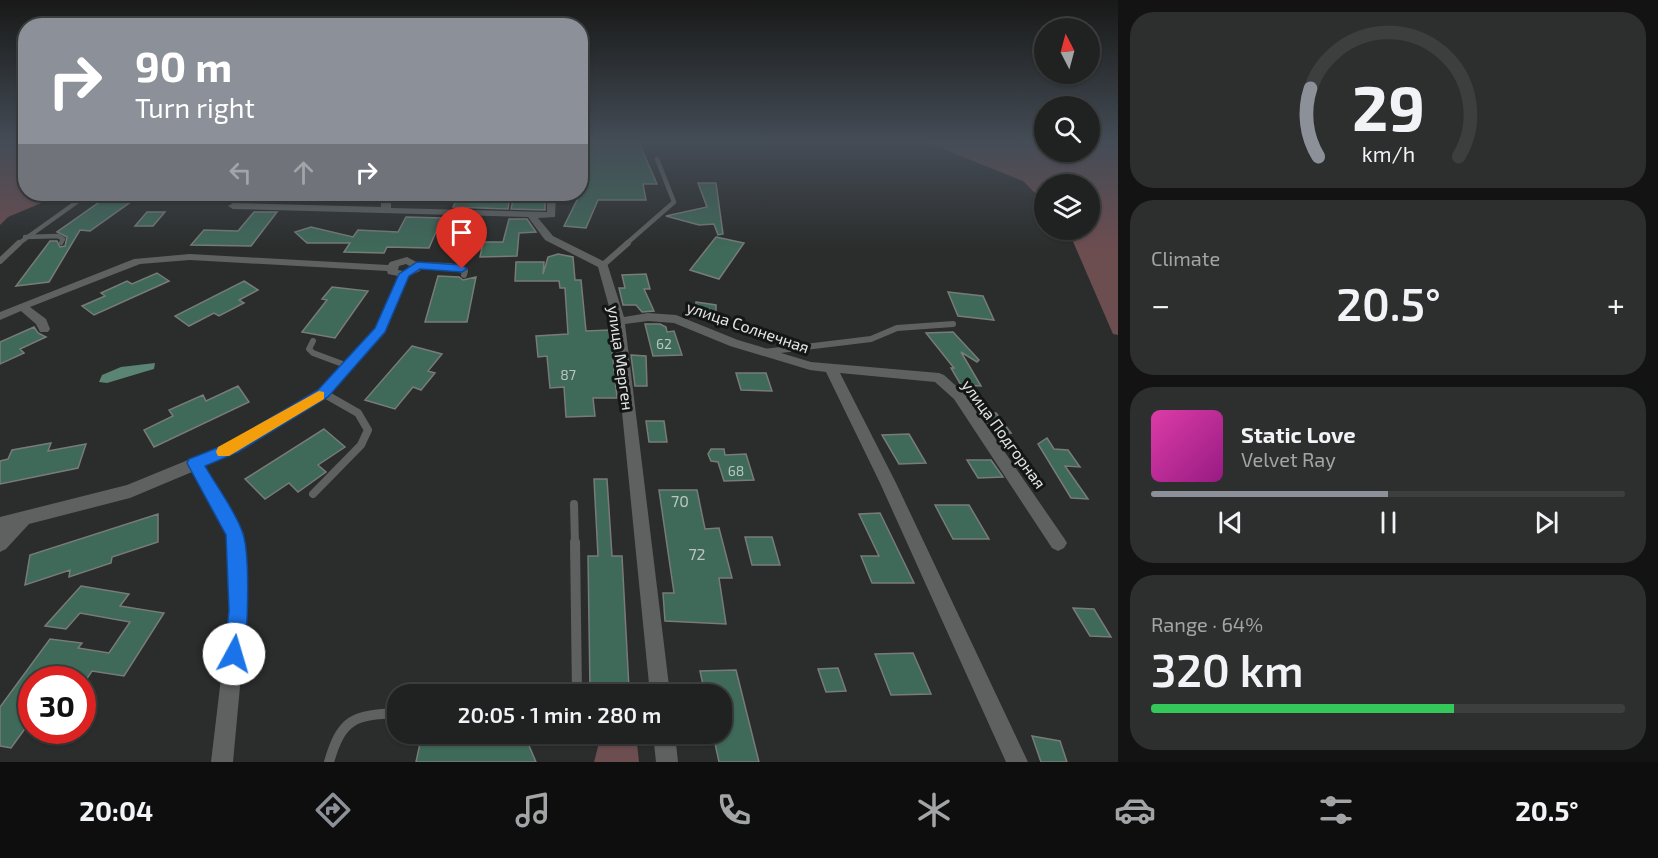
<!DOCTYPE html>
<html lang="en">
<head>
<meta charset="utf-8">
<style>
	:root { --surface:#202221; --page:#2d2f2e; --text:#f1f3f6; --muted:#a2a4a5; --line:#3d3f3f; --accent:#8c9099 }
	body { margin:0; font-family:"Exo 2",sans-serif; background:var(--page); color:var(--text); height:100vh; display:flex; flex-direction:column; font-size:22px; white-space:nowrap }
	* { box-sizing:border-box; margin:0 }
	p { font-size:20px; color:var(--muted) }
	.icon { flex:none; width:33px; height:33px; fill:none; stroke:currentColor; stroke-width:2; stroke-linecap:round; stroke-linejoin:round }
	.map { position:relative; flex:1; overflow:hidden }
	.panel { display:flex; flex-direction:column; gap:12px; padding:12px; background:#121312; width:540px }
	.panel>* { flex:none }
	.banner { position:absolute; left:18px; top:18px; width:570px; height:183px; border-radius:24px; box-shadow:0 2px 4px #0004,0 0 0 2px var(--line); background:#8c9099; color:#fff; overflow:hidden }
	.needle { width:39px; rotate:354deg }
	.tools { position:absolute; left:1034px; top:18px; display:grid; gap:12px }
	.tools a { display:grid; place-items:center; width:66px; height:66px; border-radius:50%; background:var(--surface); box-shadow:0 2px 4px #0004,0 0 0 2px var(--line); font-size:30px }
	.speed { position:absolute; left:18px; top:666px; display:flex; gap:12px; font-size:30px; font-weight:700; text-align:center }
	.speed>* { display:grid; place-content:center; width:78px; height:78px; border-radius:50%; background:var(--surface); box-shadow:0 2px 4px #0004,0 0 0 2px var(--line); line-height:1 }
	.speed .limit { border:9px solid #d22; background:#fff; color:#111 }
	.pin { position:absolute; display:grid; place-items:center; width:51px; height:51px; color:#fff; margin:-62px -26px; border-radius:50% 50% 50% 0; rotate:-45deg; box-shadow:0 0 6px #0007 }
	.pin .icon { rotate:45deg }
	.me { position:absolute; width:66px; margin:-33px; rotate:6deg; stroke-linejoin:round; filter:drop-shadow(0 0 4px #0008) }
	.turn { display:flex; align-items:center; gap:21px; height:126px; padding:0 18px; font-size:27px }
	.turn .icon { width:78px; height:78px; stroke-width:2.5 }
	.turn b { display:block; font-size:42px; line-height:51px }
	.lanes { display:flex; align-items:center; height:57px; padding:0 18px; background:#0003; justify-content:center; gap:30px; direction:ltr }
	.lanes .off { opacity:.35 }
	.big { font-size:45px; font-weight:600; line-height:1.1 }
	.panel .tile { flex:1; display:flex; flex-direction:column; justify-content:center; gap:9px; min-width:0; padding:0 21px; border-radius:24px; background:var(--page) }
	.panel .dial { align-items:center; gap:0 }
	.dial svg { height:156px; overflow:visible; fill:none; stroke:var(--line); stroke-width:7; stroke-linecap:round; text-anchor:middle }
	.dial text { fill:var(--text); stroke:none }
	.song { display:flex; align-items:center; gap:18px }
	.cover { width:72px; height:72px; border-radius:9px; background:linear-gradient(135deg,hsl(320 70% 55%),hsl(310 70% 35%)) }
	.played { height:6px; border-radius:3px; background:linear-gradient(90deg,var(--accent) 50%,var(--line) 50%) }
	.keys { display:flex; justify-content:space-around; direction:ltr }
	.heat { display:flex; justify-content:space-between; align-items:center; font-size:33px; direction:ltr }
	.charge { height:9px; border-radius:4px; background:linear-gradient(90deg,#34c759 64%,var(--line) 0) }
	.trip { position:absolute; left:387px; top:684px; width:345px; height:60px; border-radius:24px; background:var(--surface); box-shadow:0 2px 4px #0004,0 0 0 2px var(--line); font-weight:600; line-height:60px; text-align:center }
	.tab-bar { display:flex; height:96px; justify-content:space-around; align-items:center; background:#0d0e0d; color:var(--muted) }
	.tab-bar .icon { width:42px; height:42px }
	.tab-bar .selected { color:var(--accent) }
	.tab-bar b { font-size:27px; color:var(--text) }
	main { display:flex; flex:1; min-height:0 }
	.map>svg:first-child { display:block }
	.green { fill:#6c4d50 }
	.water { fill:#5b8474 }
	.building { fill:#3f6959; stroke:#787b79; stroke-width:1.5 }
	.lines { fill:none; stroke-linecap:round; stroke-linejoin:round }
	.lane-far3 { stroke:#5e6160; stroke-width:4.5 }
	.lane-far2 { stroke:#5e6160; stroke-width:6 }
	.lane-far1 { stroke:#5e6160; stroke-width:8 }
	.lane { stroke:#5e6160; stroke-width:10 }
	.street { fill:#5e6160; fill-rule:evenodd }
	.route { fill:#1a73e8; stroke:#114b97; stroke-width:1.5 }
	.slow { fill:#f59e0b }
	.labels { text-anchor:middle; stroke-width:6; stroke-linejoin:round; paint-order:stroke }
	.number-label { font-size:14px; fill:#bac6c1 }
	.street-label { font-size:16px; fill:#e3e5e4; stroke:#141515 }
	.near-number-label { font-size:16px; fill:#bac6c1 }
</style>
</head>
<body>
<main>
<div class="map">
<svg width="1118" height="762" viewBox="0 0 1118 762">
	<rect width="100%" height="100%" fill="#2b2d2c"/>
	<path class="green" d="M0 142H25L26 194H63L8 217 0 225Z
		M926 142H1044V152H1089V142H1118V335L1113 334 1068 230H1089V184H1044V202L1023 181Z
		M611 734H636L639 762H594L601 735Z"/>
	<path class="water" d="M155 363 154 369 147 371 107 383 99 382 102 375 121 367Z"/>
	<path class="building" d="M580 143H639L657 184H643L646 200H598L586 228 564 226 580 194Z
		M698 183H716L723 234 718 235 714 224 699 225 666 216 707 207Z
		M459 194H510L508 209 453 207Z
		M110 199 132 201 90 231 80 230 49 282 16 286 50 241H57L60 247 65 246 67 237 57 232 101 201Z
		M513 200H545V210L511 209Z
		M147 212H165L153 226H135Z
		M254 212H277L251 246 191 245 204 230 238 231Z
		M406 217 442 218 429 248 387 247 384 253 344 252 350 243H307L295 232 311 227 353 237 358 230 398 232Z
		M509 219H527L536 232 519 233 517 256 480 257 483 242H503Z
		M716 237 744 243 719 279 690 270Z
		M558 254 573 257 575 280H581L586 331 610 330 617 398H593L595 416 566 417 564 387 550 388 547 356 538 357 536 336 568 334 565 288H560L559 281H515L516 262H544L543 274 548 257Z
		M157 273 169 281 94 315 82 306 105 296 101 293 127 281 132 284Z
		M646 274 650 289H644L654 311 642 312 636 305H623L619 288H625L622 275Z
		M438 276 459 277 463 280 476 277 467 322H425Z
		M244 281 258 290 239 300 244 303 219 316 214 313 189 326 175 316Z
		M332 287 368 291 335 338 302 332 327 300 322 299Z
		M948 292 983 296 994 320 958 316Z
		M696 302 716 305V318L695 316Z
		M645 324H660L666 327 667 332 674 331 682 355 653 356Z
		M34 327 38 333 46 337 20 349 24 353 0 364V342Z
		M953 332 979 360 977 362 961 352 981 386 961 385 951 368H954L926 333Z
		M412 346 442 354 428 371 435 373 421 390 413 387 395 409 365 400Z
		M631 355 646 356 647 386H635Z
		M736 373H766L772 391 741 390Z
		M238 386 249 402 154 447 144 430 173 416 169 410 203 395 206 401Z
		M996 413 1011 433H995L981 414Z
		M646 421H664L667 442H649Z
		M324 429 345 447 318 465 326 472 298 492 289 483 265 499 245 479Z
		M909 434 926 463 899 464 882 435Z
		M1047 438 1054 449 1068 450 1080 467 1065 466 1088 499 1071 498 1038 444Z
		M51 443 48 451 86 444 78 468 0 484V461L8 459 12 450Z
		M711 449H724L725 455 746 454 754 480 724 481 718 462 711 461 708 454Z
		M967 460H991L1003 477 978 478Z
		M594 479H607L612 556H622L629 689 590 688 588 556H598Z
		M659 490H697L705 529 719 528 732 578H719L726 624 665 621 663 593H674Z
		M935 505H969L989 539H953Z
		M880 513 900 554 914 583H872L861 556H879L859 514Z
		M158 514V542L112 557 111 563 69 577 70 570 25 585 30 555Z
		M745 537H772L780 565H752Z
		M81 586 129 594 120 606 164 613 124 676 92 671 86 680H32V719L11 748 0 746V707L50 639 82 643 78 648 109 653 130 622 80 613 66 629 45 626Z
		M1073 608 1094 609 1111 637 1090 636Z
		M913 653 931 694 891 695 875 654Z
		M838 668 846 691 826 692 818 669Z
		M736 670 759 762H719L713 734H722V694H705L700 671Z
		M422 734H504V738L527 741 536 762H416Z
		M1032 736 1060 741 1067 762H1041Z"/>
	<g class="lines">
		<path class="lane-far3" d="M125 197 128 194
			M25 237 58 236 63 239 61 243
			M18 244 88 194
			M626 244 674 202 657 159"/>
		<path class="lane-far2" d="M0 261 19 243
			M417 265 450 266 465 271 464 275
			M603 265 628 243
			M313 341 309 349 313 353 348 366
			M764 352 871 339 897 328 953 324"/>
		<path class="lane-far1" d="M313 494 361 445 368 430 358 413 323 393
			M574 504 575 544"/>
		<path class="lane" d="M575 542 577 694
			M329 762C342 718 354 715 398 713"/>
		<path class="street" d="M381 194H391V208L547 212V194H556L555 217 538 218 553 236 607 263 624 317 648 313 676 315 738 340 811 362 939 373 944 375 964 393 1064 538 1067 543 1064 548 1058 551 1052 548 954 399 935 382 840 373 896 483 1028 762H1006L880 483 826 372 810 370 730 346 674 323 648 321 625 324 670 694H650L613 321 598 267 545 240 528 217 233 209 228 206 233 203 381 207Z
			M190 254 388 265 390 262 407 257 422 265 420 271 409 276 385 333 328 396 237 452 205 466 244 534 247 611 233 762H211L229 611 226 535 192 472 130 498 29 524 6 549 0 552V517L127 485 227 444 318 390 375 329 398 276 388 274 387 271 190 260 140 264 30 307 46 319 50 329 48 332H40L36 324 21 311 0 320V312L134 259ZM406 264 411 267 403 271 398 270 399 266Z
			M653 734H675L678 762H656Z"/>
	</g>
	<linearGradient id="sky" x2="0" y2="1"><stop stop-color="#181918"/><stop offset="0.57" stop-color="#444c56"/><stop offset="1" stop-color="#444c56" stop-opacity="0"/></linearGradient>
	<rect width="1118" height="249" fill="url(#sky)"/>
	<path class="route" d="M417 262 462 265 467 269 462 272 420 269 409 276 385 332 328 397 238 452 205 466C215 484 238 515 243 534 250 555 249 641 241 661L234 664 226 661 224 654 229 611 226 535 187 463 189 459 227 444 318 390 375 328 399 274Z"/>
	<path class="slow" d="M319 391 324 392V399L229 456H218L216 452 218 447Z"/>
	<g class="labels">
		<g class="number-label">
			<text x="664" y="349">62</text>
			<text x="568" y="380">87</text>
			<text x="736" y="476">68</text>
		</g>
		<g class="street-label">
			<text transform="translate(748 327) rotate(19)" y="6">улица Солнечная</text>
			<text transform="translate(621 358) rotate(82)" y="6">улица Мерген</text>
			<text transform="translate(1004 434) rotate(54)" y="6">улица Подгорная</text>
		</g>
		<g class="near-number-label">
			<text x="680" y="507">70</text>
			<text x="697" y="560">72</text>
		</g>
	</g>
</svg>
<div class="tools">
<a><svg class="needle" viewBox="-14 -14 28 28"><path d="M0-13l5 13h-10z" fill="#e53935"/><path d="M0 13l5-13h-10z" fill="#a2a4a5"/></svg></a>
<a><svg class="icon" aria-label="search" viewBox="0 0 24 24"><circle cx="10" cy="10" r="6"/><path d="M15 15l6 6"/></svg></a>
<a><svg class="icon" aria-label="layers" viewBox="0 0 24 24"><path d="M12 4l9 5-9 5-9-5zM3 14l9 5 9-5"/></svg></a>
</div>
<div class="speed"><div class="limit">30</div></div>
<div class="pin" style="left:462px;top:269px;background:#d93025"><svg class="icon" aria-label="arrive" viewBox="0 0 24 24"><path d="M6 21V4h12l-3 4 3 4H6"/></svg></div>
<svg class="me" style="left:234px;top:654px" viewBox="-20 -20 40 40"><circle r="19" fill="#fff"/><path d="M0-13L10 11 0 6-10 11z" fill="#1a73e8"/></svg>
<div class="trip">20:05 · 1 min · 280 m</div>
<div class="banner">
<div class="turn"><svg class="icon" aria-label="right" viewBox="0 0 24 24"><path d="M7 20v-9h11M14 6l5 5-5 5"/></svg><div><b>90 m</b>Turn right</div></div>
<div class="lanes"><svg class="icon off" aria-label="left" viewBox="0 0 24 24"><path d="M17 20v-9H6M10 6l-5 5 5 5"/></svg><svg class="icon off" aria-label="ahead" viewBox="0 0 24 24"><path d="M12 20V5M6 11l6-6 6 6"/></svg><svg class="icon" aria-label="right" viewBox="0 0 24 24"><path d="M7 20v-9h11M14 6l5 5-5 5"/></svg></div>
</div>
</div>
<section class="panel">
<div class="tile dial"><svg viewBox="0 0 100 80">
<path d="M14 69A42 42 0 1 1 86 69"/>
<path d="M14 69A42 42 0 0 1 10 34" stroke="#8c9099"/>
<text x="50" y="56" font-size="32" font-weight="700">29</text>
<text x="50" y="72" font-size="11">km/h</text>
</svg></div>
<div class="tile"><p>Climate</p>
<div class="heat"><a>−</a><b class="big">20.5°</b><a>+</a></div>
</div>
<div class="tile">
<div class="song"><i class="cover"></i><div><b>Static Love</b><p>Velvet Ray</p></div></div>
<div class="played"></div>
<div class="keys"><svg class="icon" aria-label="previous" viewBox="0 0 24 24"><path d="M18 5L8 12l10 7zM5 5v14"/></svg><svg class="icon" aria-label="pause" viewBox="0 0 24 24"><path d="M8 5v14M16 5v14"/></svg><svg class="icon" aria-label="next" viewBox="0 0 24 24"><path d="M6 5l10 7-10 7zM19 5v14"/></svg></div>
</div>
<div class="tile"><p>Range · 64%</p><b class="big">320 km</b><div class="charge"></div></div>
</section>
</main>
<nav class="tab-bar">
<b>20:04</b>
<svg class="icon selected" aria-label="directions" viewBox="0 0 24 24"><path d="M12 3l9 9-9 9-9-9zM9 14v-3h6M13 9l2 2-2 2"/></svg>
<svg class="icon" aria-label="music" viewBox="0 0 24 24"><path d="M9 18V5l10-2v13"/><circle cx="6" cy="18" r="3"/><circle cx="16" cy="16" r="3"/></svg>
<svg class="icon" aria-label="phone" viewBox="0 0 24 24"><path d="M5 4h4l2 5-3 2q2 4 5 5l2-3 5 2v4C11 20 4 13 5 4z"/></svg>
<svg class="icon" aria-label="climate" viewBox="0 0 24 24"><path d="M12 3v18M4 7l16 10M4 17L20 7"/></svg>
<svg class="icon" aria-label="car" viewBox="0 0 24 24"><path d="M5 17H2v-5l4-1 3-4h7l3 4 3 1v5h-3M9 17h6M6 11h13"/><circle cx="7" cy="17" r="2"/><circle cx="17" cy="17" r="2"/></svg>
<svg class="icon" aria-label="filters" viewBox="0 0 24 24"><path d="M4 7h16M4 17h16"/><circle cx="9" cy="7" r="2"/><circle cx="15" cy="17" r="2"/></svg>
<b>20.5°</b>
</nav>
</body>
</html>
